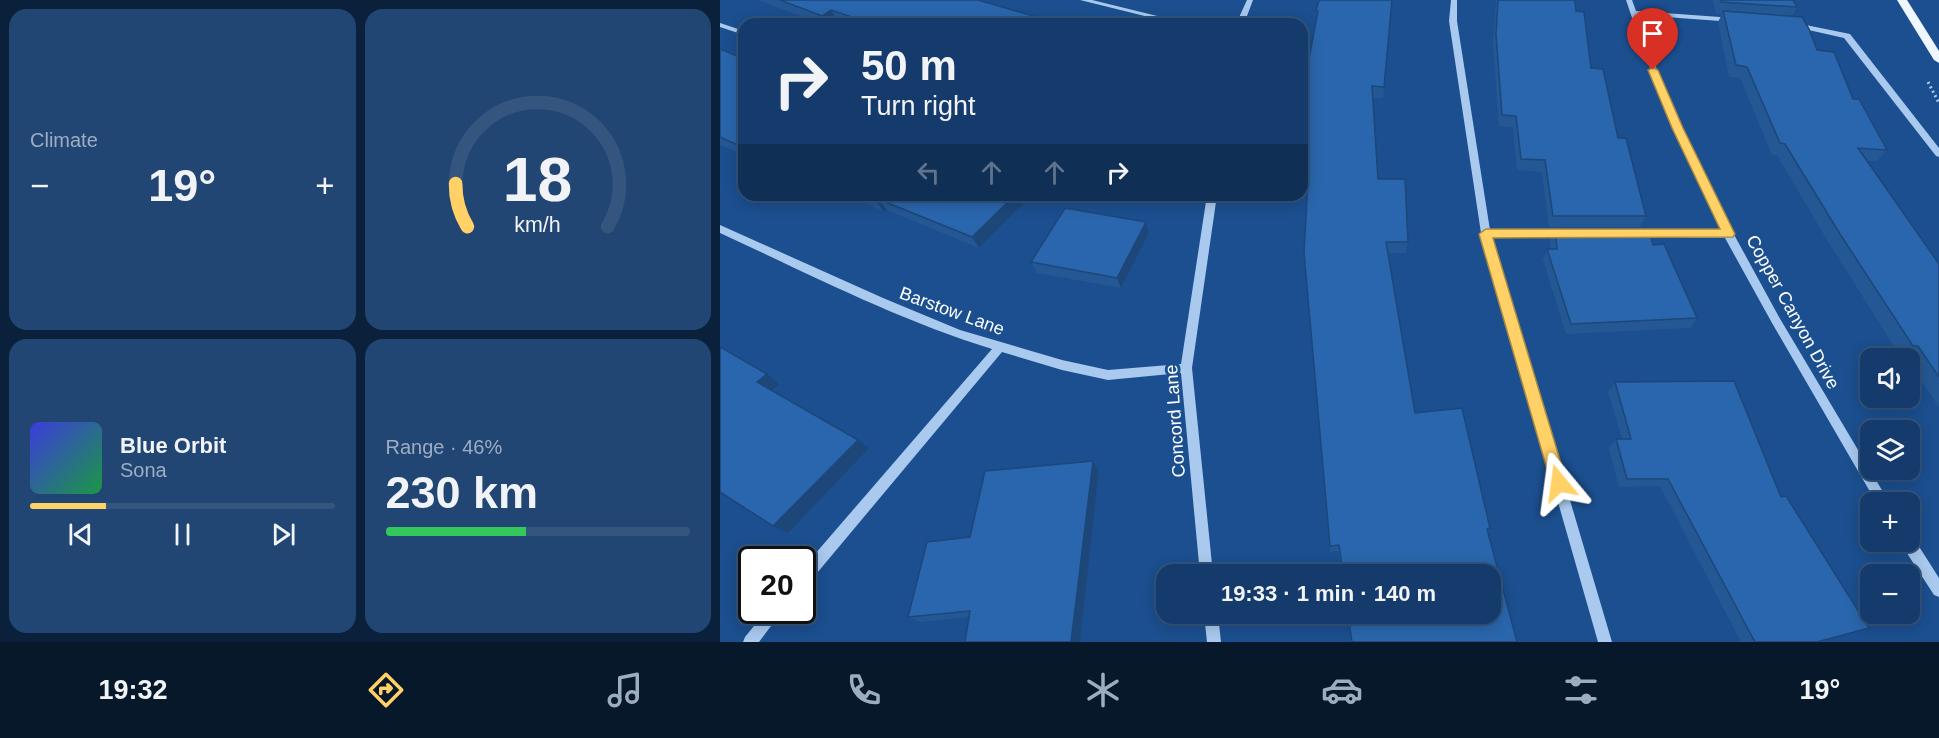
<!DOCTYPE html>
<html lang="en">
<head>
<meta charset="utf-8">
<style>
	:root { --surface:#143b6b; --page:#214673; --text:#f1f3f6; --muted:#9dadc1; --line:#33557e; --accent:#ffd166 }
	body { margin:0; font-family:Helvetica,sans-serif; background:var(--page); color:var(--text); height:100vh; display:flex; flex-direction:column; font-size:22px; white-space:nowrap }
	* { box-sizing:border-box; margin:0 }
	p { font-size:20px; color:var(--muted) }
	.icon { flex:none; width:33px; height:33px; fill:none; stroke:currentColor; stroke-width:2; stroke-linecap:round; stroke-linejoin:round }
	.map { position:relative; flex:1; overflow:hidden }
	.details { display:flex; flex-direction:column; gap:9px; padding:9px; background:#0b203b; width:720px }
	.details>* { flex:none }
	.guide { position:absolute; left:18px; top:18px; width:570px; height:183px; border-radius:18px; box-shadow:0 3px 15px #0003,0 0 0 2px var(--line); background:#143b6b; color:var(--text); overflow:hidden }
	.tools { position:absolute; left:1140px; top:348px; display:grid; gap:12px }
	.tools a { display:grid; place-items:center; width:60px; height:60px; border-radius:12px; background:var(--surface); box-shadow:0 3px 15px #0003,0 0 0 2px var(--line); font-size:30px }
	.speed { position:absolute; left:18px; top:546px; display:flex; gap:12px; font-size:30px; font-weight:700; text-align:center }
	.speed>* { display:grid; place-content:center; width:78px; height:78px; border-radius:50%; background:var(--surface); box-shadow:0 3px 15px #0003,0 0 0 2px var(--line); line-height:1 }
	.speed .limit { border:3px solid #111; border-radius:9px; background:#fff; color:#111 }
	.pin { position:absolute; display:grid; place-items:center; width:51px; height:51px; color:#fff; margin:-62px -26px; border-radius:50% 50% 50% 0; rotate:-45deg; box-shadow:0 0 6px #0007 }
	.pin .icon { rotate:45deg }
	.me { position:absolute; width:66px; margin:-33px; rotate:344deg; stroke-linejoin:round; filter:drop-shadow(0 0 4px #0008) }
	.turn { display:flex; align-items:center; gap:21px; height:126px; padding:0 24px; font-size:27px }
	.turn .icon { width:78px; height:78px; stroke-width:2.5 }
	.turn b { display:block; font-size:42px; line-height:51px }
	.lanes { display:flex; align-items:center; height:57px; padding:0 24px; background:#0003; justify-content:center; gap:30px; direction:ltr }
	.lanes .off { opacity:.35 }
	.big { font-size:45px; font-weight:700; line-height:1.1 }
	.details .card { flex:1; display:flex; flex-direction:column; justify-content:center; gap:9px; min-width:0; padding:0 21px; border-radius:18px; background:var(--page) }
	.details .dial { align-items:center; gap:0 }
	.dial svg { height:156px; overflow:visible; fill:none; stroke:var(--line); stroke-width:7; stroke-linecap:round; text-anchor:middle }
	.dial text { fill:var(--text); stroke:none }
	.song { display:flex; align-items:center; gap:18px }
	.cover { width:72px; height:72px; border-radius:9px; background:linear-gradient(135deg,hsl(240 70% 55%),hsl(140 70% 35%)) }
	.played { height:6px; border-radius:3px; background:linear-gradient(90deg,var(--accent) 25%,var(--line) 25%) }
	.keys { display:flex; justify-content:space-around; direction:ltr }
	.heat { display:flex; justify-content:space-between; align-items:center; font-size:33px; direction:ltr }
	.charge { height:9px; border-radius:4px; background:linear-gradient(90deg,#34c759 46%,var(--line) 0) }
	.details .tiles { flex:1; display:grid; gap:9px; grid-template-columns:repeat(2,1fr) }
	.trip { position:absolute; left:436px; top:564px; width:345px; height:60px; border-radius:18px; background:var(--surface); box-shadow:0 3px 15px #0003,0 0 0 2px var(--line); font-weight:700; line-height:60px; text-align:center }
	.menu { display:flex; height:96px; justify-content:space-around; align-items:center; background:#08182b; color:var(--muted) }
	.menu .icon { width:42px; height:42px }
	.menu .on { color:var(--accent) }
	.menu b { font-size:27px; color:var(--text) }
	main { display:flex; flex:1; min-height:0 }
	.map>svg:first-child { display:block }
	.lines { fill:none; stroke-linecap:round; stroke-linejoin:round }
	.path { stroke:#a9c9ee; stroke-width:3; stroke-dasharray:2 3; stroke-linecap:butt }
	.minor { fill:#a9c9ee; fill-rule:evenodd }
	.major { fill:#f0f6ff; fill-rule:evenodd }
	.wall { fill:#245895 }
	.shaded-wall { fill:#1d4779 }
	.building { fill:#2a66ad; stroke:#1d4779; stroke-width:1.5 }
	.route { fill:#ffd166; stroke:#a68842; stroke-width:1.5 }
	.labels { text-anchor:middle; stroke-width:6; stroke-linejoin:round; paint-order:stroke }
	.street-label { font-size:18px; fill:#fff; stroke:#1b4f8f }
</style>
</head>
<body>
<main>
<section class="details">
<div class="tiles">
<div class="card"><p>Climate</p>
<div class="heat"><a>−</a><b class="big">19°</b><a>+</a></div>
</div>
<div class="card dial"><svg viewBox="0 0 100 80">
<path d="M14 69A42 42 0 1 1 86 69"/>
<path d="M14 69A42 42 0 0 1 8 47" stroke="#ffd166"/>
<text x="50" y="56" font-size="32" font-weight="700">18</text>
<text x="50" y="72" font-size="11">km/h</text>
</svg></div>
<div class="card">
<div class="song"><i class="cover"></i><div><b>Blue Orbit</b><p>Sona</p></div></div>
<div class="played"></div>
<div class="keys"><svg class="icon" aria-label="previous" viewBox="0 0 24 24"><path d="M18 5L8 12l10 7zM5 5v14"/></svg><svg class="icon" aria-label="pause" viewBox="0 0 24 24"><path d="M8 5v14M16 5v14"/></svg><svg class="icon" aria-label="next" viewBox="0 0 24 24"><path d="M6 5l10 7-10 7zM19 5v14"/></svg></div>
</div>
<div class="card"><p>Range · 46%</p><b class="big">230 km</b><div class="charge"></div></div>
</div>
</section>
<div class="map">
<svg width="1219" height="642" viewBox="0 0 1219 642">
	<rect width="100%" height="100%" fill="#1b4f8f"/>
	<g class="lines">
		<path class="path" d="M1208 82 1219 103"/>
		<path class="minor" d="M360 0H372L470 24H457Z
			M527 0H533L524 24H516Z
			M731 0H737V21L770 230H847L852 234 847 238 772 237 892 642H878L761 233 729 21Z
			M906 0H912L916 11 1014 18 1018 20 1014 22 918 15 936 67 963 132 993 196 1059 317 1169 502H1156L1052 323 1005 238H916L911 234 916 230H1002C964 156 932 79 906 0Z
			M1071 22 1130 34 1219 148V157L1216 156 1124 38 1071 26Z
			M0 23 24 31V35L0 27Z
			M487 195H497L472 368 493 574H480L461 373 388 380 342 370 282 352 87 585 82 586V569L272 349C178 320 89 274 0 233V225L163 298 240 330 342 360 388 370 461 364Z
			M1190 536 1193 537 1219 578V597L1214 595 1183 547 1182 542H1190Z
			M47 610H63L39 642H23L25 637Z
			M484 614H498L501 642H487Z"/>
		<path class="major" d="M1177 0H1187L1219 51V63L1214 60Z"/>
	</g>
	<path class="wall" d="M38 0H258L327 20 349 24H125L118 22 115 24H101Z
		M672 0 663 98H652L658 179 688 242 686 253H668L695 413 770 528 768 532 797 642H631L627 614H771V574H622L618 551 610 552 584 253 589 173H584V162L596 21V11Z
		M776 0H855L856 11 871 68 898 138 926 216 920 227H829L822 172 797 170 793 127 779 126 773 45Z
		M993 0H1073L1077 7 1072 16 1133 99 1167 150 1157 161H1147L1219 264V407L1190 363V358H1187L1185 356H1180L1110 245 1057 155H1052L1020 78 1009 77 998 22 1002 14H996Z
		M0 49 24 59V155L1 145 0 146Z
		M127 195H312L259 248 167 210 164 212Z
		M426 222 429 233 401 288 317 273 311 262Z
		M835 229 933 245 977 318 970 328 846 334 823 260 827 249H831L830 240Z
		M895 382 1061 497 1149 628 1099 642H1021L940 486 899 487 889 448 896 439H902L888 392Z
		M373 461 379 470 360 642H245L249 617 200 622 188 617 250 537Z"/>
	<path class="shaded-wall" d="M111 10 118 22 115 24H107L102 16Z
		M295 195H312L259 248 252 237Z
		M158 199 167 210 164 212 156 201Z
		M426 222 429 233 401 288 397 278Z
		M47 374 59 384 50 392 37 382Z
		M138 440 149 448 68 533 53 526Z
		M373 461 379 470 360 642H351Z"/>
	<path class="building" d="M60 0H258L327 20 329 18 349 24H153L111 10 102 16Z
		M599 0H672L664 87 652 86 658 179H685L688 242H666L695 413 742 408 770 528 767 529 797 642H632L628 614H771V574H623L619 545 610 546 584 253 589 162H584L586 74 598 11H596Z
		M778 0H855L856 11 864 12 871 68 883 69 898 138H906L926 216H833L825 160 801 159 796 116 782 115 776 34Z
		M1001 0H1073L1077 7 1001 2Z
		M1003 11 1082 17 1089 29 1097 50 1114 52 1133 99H1139L1167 150 1138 148 1219 264V377L1198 346H1193L1120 234 1065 144 1060 143 1027 67 1016 65Z
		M0 49 24 59V148L0 137Z
		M143 195H295L252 237 158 199 156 201Z
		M345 208 426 222 397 278 311 262Z
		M835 229H929L933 245 944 244 977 318 851 324 827 249H837Z
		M0 347 47 374 37 382 138 440 53 526 0 492Z
		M1014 381 1061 497 1066 496 1149 628 1097 642H1035L948 479H907L896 439H911L895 382Z
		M373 461 351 642 358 641V642H245L250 611 188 617 207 542 250 537 265 471Z"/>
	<path class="route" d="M933 67 938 70 963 128 1015 234 1013 237 773 238 847 483 844 489 839 491 833 489 831 483 759 234 766 229H1000L952 128 928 70Z"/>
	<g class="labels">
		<g class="street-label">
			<text transform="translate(232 311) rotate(20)" y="6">Barstow Lane</text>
			<text transform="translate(1073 312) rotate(61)" y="6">Copper Canyon Drive</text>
			<text transform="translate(455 421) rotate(-94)" y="6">Concord Lane</text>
		</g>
	</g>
</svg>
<div class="tools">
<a><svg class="icon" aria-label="sound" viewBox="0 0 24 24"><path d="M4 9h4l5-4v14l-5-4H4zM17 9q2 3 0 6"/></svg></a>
<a><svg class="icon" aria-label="layers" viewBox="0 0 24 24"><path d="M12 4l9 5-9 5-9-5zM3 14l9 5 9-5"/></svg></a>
<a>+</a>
<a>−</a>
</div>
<div class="speed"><div class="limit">20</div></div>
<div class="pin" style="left:933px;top:70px;background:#d93025"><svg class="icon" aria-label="arrive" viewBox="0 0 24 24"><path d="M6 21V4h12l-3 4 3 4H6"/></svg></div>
<svg class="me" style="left:839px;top:483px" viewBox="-20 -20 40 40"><path d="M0-17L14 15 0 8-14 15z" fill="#ffd166" stroke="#fff" stroke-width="4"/></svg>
<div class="trip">19:33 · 1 min · 140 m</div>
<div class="guide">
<div class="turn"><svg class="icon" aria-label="right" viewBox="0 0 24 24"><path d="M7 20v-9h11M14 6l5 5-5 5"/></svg><div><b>50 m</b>Turn right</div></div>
<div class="lanes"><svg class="icon off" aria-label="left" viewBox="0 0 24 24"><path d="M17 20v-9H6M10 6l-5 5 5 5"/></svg><svg class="icon off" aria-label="ahead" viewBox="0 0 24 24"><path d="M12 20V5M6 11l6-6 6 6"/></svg><svg class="icon off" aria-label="ahead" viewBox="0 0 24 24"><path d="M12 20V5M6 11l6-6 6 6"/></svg><svg class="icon" aria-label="right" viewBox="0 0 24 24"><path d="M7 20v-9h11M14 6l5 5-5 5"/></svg></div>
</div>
</div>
</main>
<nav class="menu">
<b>19:32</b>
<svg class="icon on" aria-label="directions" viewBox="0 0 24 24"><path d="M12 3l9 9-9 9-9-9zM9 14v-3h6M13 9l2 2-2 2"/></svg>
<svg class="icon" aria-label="music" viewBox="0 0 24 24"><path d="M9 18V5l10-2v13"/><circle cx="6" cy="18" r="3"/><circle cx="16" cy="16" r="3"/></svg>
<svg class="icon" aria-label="phone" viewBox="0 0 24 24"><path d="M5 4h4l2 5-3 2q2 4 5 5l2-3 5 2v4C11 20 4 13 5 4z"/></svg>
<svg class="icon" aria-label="climate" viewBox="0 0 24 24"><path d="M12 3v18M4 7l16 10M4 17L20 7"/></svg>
<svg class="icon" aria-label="car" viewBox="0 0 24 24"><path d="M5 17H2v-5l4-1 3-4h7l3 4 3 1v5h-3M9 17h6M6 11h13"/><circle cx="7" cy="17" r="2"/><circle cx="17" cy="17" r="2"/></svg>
<svg class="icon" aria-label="filters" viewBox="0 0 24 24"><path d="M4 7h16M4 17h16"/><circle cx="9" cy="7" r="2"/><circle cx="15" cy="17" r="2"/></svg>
<b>19°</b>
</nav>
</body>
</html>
